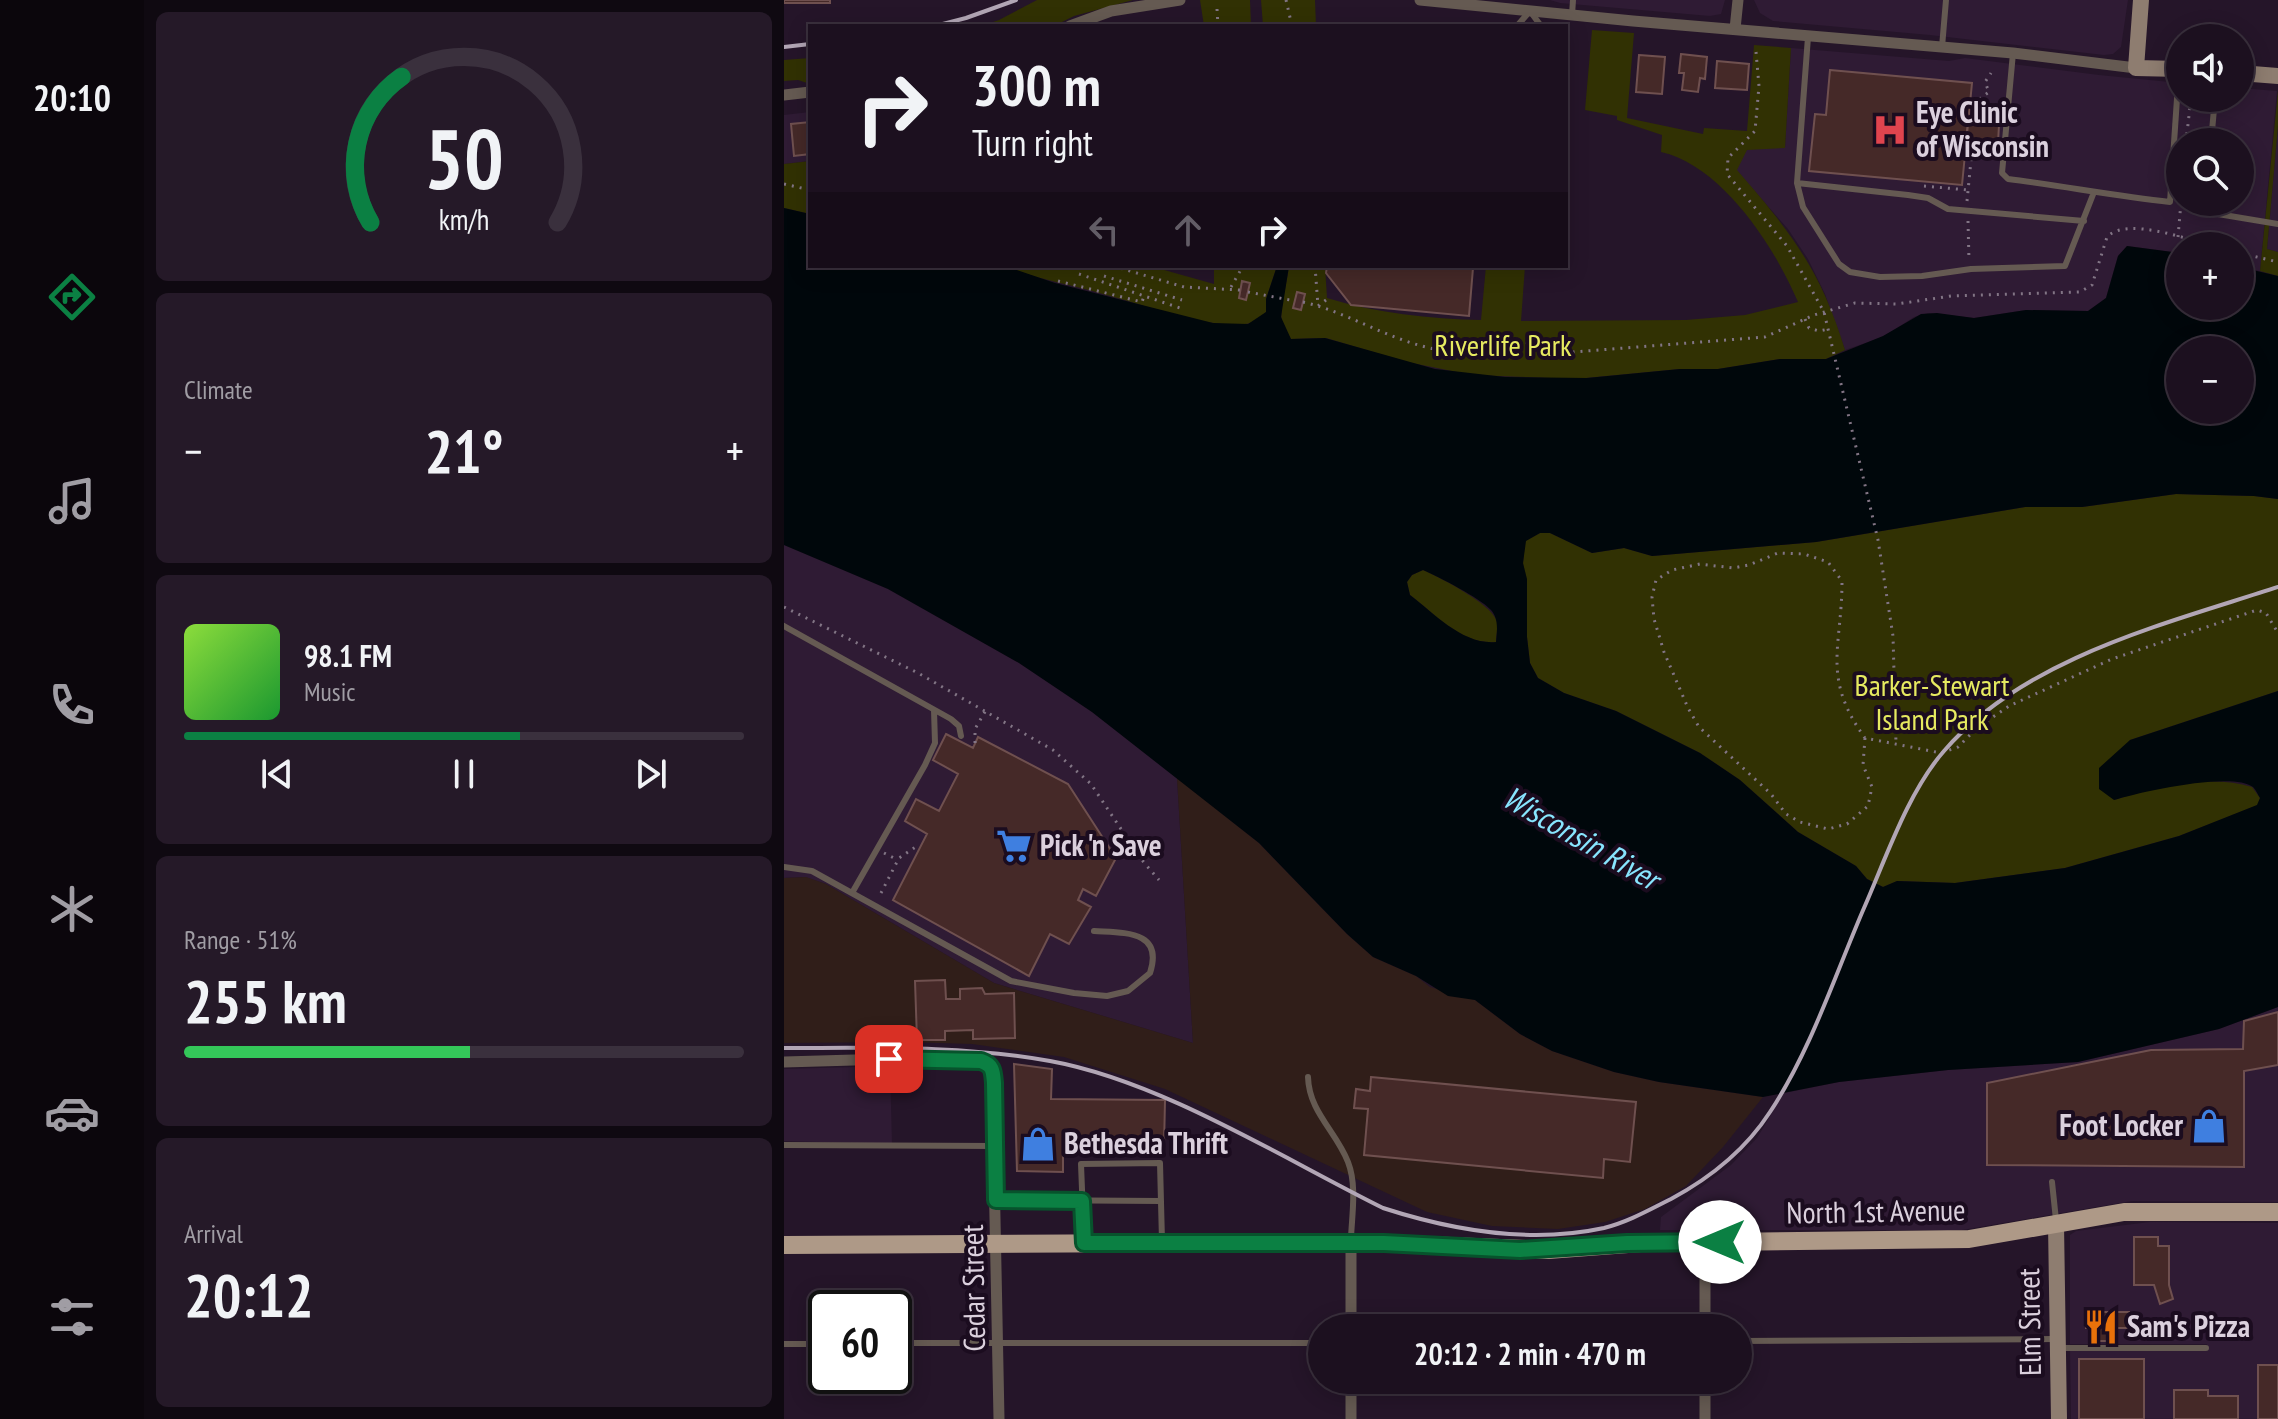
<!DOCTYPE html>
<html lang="en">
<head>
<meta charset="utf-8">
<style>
	:root { --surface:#1c101f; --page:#251928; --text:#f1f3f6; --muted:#a09da4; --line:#3a303d; --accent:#0b8043 }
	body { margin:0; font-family:"PT Sans Narrow",sans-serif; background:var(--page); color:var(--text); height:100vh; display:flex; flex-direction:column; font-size:30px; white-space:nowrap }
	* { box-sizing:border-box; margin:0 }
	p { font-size:26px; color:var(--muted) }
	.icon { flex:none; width:44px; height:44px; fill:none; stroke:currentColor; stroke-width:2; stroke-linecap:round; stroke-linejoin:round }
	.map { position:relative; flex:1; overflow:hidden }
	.panel { display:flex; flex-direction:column; gap:12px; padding:12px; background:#0f0911; width:640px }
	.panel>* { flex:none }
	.guide { position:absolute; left:24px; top:24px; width:760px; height:244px; border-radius:0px; box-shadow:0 4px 20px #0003,0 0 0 2px var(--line); background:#1c101f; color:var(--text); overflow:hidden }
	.buttons { position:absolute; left:1382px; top:24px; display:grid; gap:16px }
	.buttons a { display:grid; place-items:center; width:88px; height:88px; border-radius:50%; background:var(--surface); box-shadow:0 4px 20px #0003,0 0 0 2px var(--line); font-size:40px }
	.speed { position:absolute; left:24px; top:1290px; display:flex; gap:16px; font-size:40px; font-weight:700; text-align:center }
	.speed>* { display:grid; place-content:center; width:104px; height:104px; border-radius:50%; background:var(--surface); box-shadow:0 4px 20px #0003,0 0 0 2px var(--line); line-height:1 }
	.speed .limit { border:4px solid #111; border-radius:12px; background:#fff; color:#111 }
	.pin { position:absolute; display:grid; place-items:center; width:68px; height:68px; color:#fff; margin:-34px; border-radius:16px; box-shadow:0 4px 12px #0006 }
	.me { position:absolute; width:88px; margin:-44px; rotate:270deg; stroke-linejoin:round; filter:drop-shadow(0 0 6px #0008) }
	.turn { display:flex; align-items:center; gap:28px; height:168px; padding:0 32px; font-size:36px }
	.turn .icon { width:104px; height:104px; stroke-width:2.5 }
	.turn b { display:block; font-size:56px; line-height:68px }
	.lanes { display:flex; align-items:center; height:76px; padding:0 32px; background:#0003; justify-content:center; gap:40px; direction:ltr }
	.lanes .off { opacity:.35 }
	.big { font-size:60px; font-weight:700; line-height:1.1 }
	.panel .tile { flex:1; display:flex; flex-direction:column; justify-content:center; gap:12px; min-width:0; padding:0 28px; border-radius:12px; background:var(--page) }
	.panel .dial { align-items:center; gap:0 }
	.dial svg { height:208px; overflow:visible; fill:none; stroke:var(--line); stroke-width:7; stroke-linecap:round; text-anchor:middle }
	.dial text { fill:var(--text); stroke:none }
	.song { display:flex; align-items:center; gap:24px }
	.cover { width:96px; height:96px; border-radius:12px; background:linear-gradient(135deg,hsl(90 70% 55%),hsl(130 70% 35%)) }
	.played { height:8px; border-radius:4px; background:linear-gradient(90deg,var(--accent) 60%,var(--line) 60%) }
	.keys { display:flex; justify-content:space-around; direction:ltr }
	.heat { display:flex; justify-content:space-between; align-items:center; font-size:44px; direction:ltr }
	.charge { height:12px; border-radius:6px; background:linear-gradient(90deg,#34c759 51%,var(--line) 0) }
	.trip { position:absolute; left:524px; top:1314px; width:444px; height:80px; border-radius:40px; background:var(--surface); box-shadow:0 4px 20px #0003,0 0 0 2px var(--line); font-weight:700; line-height:80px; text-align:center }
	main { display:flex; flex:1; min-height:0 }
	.dock { display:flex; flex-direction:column; width:144px; justify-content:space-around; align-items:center; background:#0b060c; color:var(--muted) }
	.dock .icon { width:56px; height:56px }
	.dock .on { color:var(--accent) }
	.dock b { font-size:36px; color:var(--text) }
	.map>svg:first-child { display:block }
	.built { fill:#2f1b34; fill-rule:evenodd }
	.industrial { fill:#301e19 }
	.green { fill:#313103 }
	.water { fill:#00070b; fill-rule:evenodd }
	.building { fill:#452928; stroke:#6f504f; stroke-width:2 }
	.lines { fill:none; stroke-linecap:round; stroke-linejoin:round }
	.path { stroke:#827585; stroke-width:3; stroke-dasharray:2 6; stroke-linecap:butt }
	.lane { stroke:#655a52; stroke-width:6 }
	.street { stroke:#655a52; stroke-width:11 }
	.secondary { stroke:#8e7d70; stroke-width:16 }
	.primary { stroke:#ae9987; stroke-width:18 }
	.rail { stroke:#b2a6b5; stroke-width:4 }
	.route-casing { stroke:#07532c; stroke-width:20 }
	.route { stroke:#0b8043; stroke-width:14 }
	.labels { text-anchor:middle; stroke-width:8; stroke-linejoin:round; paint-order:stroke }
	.poi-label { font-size:30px; font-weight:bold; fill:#dbd0dd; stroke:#1b0c1f; text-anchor:start }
	.park-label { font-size:30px; fill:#e6ea60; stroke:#1b0c1f }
	.street-label { font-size:30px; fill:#dbd0dd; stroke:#1b0c1f }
	.water-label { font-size:32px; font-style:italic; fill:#88e5fe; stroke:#1b0c1f }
</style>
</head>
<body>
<main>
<nav class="dock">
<b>20:10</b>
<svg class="icon on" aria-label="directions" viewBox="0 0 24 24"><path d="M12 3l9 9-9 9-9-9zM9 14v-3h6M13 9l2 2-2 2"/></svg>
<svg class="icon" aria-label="music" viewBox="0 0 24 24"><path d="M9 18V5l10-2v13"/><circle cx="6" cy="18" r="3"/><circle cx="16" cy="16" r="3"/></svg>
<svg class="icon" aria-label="phone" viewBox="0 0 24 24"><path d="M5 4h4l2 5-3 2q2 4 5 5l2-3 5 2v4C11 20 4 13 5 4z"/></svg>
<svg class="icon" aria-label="climate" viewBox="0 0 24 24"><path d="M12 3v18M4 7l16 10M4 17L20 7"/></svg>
<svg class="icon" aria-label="car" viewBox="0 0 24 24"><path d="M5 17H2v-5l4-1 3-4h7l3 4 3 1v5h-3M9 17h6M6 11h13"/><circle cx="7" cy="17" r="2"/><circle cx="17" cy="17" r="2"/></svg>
<svg class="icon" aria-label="filters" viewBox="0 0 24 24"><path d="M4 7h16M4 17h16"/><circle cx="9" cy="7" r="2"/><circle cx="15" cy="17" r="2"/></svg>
</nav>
<section class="panel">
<div class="tile dial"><svg viewBox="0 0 100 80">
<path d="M14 69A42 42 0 1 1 86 69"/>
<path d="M14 69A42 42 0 0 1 26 13" stroke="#0b8043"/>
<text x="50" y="56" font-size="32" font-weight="700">50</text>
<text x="50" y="72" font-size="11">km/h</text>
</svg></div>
<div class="tile"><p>Climate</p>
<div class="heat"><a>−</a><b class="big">21°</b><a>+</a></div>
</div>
<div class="tile">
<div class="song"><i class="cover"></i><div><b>98.1 FM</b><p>Music</p></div></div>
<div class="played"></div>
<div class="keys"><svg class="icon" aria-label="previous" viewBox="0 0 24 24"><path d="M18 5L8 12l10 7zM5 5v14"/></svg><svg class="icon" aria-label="pause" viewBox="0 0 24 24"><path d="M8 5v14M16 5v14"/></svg><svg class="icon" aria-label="next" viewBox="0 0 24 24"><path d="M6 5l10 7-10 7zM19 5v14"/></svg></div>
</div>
<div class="tile"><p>Range · 51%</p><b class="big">255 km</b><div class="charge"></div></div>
<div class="tile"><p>Arrival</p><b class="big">20:12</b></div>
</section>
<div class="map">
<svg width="1494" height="1419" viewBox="0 0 1494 1419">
	<rect width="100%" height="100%" fill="#251529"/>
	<path class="built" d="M766 0H941L937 14 926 16 776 3Z
		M970 0H1344L1337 47 1329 54 1320 55 1146 35 989 21 976 13Z
		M1007 48 1165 61 1181 58 1315 75 1396 83V98H1456V88L1493 91 1476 271 1456 267V246H1396V253L1343 246 1334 256 1322 298 1304 311 1242 310 1190 318 1144 313 1130 317 1099 337 1061 350 1041 294 1024 259 1004 229 952 170 962 149 1001 147ZM1396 142H1456V202H1396Z
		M26 112V161L0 164V115Z
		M1494 126V252L1483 249Z
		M0 545 104 589 235 663 308 712 393 778 409 1043 210 983 42 884 21 877 0 878Z
		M1494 1007V1202L1348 1201 1178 1230H876L877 1217 947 1165 973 1138 1000 1093 1055 1082 1164 1070 1294 1062 1435 1029Z
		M106 1066 108 1144 0 1141V1069Z
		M1366 1222 1494 1223V1419H1287L1286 1351 1424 1349 1423 1344H1286V1235L1292 1231Z"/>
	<path class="industrial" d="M393 778 475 843 563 934 589 957 632 976 646 987 691 1000 736 1034 768 1051 830 1072 875 1082 979 1097 939 1147 902 1186 861 1209 821 1222 774 1229 708 1226 643 1212 381 1089 280 1057 188 1044 121 1042 0 1043V878L22 877 42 884 210 983 409 1043Z"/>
	<path class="green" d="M253 0H349L290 16 270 26H197L215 20Z
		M416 0H466L467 26H420Z
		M477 0H531L532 26H479Z
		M808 30 850 33 843 118 919 134 920 128 963 131 970 45 1007 48 1001 148 963 150 953 170C1006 231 1037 270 1061 350L1042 359H996L934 369H896L791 379 688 375 623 362 542 338 507 339C504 334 499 327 498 321 495 312 504 278 505 266H541L543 298C592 313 646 319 697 320L702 266H741L737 321 902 320 961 315 1014 302C991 248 939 166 877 152L878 135 833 120V116L801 110Z
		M26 58V84L14 80 0 81V60Z
		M1494 91V126L1483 249 1494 252V276L1476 271Z
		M26 161V214L0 208V164Z
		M221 266H366L430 284V266H493L482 299V312C477 317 470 323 461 324 418 328 362 305 319 294 285 284 254 280 221 266Z
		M1392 494 1470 496 1494 499V691L1346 740 1330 800C1372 787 1425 774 1468 787L1476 798 1474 805 1395 836 1281 868 1171 883 1113 881 1099 887 1083 879 1072 866 1014 832 956 780 916 753 832 711 780 693 754 678 746 663 743 637 739 563 741 541 756 533H766L808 553 840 548 868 556 1032 542 1241 507H1298Z
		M639 570C655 577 710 605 713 622 714 628 712 636 712 642 678 645 651 614 626 595L623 582 628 575Z"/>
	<path class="water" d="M0 208 26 214V266H221L271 283 429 323 464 324 482 312V299L493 266H505L497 317 507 339 541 338 651 369 721 377 803 378 896 369H934L996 359H1042L1099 336 1137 314 1153 313 1190 318 1242 310 1304 311 1322 298 1334 256 1343 246 1396 253V306H1456V267L1494 276V499L1470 496 1392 494 1298 507H1241L1032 542 868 556 840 548 808 553 766 533H756L742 541 739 563 743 579V637L746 663 754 678 780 693 832 711 916 753 956 780 1014 832 1072 866 1083 879 1099 887 1113 881 1171 883 1281 868 1395 836 1473 805 1476 798C1474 795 1472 790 1469 787 1449 771 1355 792 1330 800L1315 789V768L1346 740 1494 691V1007L1435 1029 1294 1062 1164 1070 1055 1082 979 1097 875 1082 830 1072 768 1051 736 1034 691 1000 664 996 632 976 589 957 563 934 475 843 308 712 235 663 104 589 0 545ZM1396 350H1456V410H1396ZM639 570C655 577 696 598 707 610 715 619 713 631 712 642 679 645 651 614 626 595L623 582 628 575Z"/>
	<path class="building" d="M0 0H46V3H0Z
		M897 54 923 57 921 79 916 78 914 92 898 90 900 73H895Z
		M855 55 881 57 878 94 852 92Z
		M933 61 965 64 963 90 931 88Z
		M1046 70 1188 83 1178 185 1025 171 1031 114 1042 115Z
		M26 122V154L10 156 7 124Z
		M1184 122 1215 125 1214 143 1182 139Z
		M543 266 689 268 685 316 567 305 542 273Z
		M458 281 466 283 462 300 455 298Z
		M513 292 521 294 517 310 509 308Z
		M162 734 189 748 194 737 284 784 332 858 312 896 299 889 294 900 307 907 285 944 266 934 245 976 109 900 143 834 121 821 132 799 155 811 174 774 149 760Z
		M161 980 162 999H176V989L198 988 201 994 230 993 231 1038 189 1039V1030L161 1031V1040H133L131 981Z
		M1494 1012V1065L1460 1071V1167L1203 1165V1083L1367 1050 1459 1049 1460 1021Z
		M230 1064 268 1069 267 1099 381 1100 380 1147 309 1146V1153H279V1172L233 1171Z
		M587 1077 852 1102 846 1162 820 1159 819 1178 580 1155 584 1109 570 1108 572 1089 586 1091Z
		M1350 1237H1374V1246H1385V1285L1389 1299 1376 1304 1370 1285H1350Z
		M1302 1312H1345V1328H1332V1334H1325V1341H1308V1328H1302Z
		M1295 1359H1360V1419H1295Z
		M1474 1365H1494V1419H1474Z
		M1390 1390H1424V1396H1454V1419H1390Z"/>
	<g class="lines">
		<path class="path" d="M502 0 508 26
			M433 9 434 26
			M972 52 975 86 971 131 944 158 943 174 1003 246 1040 312 1094 540 1109 636 1112 743
			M1191 122 1194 100 1205 92 1201 82 1207 73
			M1402 142 1407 98
			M0 184 26 190
			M1140 186 1184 190
			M1183 201 1189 140
			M1184 221 1185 261
			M1394 237 1397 202
			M1456 253 1494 262
			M293 266 299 269 304 266
			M329 266 400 287 456 290
			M531 266 534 306
			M295 274 396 308
			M320 276 398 300
			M274 281 358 302 360 296
			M447 287 459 266
			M464 292 511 301
			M519 302C563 312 601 338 646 348 673 354 697 340 724 340 747 341 767 353 790 352L981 337 1030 315 1071 303 1113 304 1167 296 1296 292 1308 285 1323 237C1343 216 1404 240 1430 246
			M534 306 546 297
			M1021 319 1025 328 1035 331 1045 329
			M0 607 134 673 269 750 307 784 357 859 375 880
			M1081 738 1079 765 1088 787 1084 806 1063 824 1044 829 1016 822 1002 814 987 794 915 727 904 708 880 652 870 619 868 597 872 580 888 570 916 564 949 568 965 565 994 553 1020 554 1044 562 1058 581C1058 648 1037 677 1081 738L1157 753 1174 747 1193 728 1225 706 1328 659 1473 610 1482 613 1494 633
			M191 743V729L202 710
			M100 853 114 860
			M97 893 115 858 133 846"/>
		<path class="lane" d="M788 15 789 0
			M733 26 746 11 757 26
			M1024 37 1013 183 1019 207 1055 264 1066 272 1096 277 1138 276 1187 269 1281 266 1310 192
			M1158 47 1162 0
			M1229 53 1218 173 1224 179C1279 186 1332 196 1386 202L1395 69
			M1427 142 1431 98
			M1013 183 1124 195 1144 198 1164 209 1300 221
			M1423 202 1422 212 1494 224
			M0 626 167 719 175 726 177 736
			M0 867 28 871 227 981 290 993 323 996 344 991 366 973C380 930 340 933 310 931
			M68 893 141 765 151 743 150 710
			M524 1077C525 1112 552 1131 564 1162 573 1185 568 1214 567 1238
			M0 1145 212 1146
			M1268 1182 1272 1220
			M212 1200 377 1201
			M300 1240 297 1164 376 1163 378 1241
			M954 1341 1270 1339
			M110 1343H538
			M0 1344H42
			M1275 1348H1422"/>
		<path class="street" d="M636 0 849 21 1229 53 1352 68
			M286 26 327 11 396 0
			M951 29 954 0
			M0 95 26 92
			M0 1062 105 1059 197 1061 208 1068 215 1419
			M567 1242V1328
			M921 1328V1242
			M567 1380V1419
			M921 1380V1419"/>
		<path class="secondary" d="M1357 0 1352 68 1396 69
			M1456 73 1494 76
			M1272 1224 1275 1419"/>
		<path class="primary" d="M0 1245 567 1242 764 1250 857 1243 1185 1239 1340 1212H1494"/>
		<path class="rail" d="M151 26 182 18 232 0
			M0 47 26 44
			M0 1048C89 1048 178 1045 266 1061 377 1081 498 1158 599 1208 670 1231 746 1244 820 1228 844 1222 865 1210 887 1199 926 1178 962 1149 986 1112 1027 1050 1051 975 1080 908 1102 858 1124 792 1160 751 1240 658 1381 624 1494 587"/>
	</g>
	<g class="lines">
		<g class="route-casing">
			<path id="route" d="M105 1059 197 1061C209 1065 209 1071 210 1083L212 1200 298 1201 300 1243H600L736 1250 843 1243 936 1242"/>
		</g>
		<use href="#route" class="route"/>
	</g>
	<defs>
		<g id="hospital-bare" transform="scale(2.76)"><path d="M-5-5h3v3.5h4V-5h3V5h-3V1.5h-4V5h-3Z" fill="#e0444e" stroke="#1b0c1f" stroke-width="2.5" paint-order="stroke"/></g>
		<g id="supermarket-bare" transform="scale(2.76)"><path d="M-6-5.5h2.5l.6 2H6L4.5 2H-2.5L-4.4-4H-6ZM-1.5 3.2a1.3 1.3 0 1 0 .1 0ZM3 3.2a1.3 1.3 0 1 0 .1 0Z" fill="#3f7fe0" stroke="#1b0c1f" stroke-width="2.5" paint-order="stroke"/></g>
		<g id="shop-bare" transform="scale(2.76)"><path d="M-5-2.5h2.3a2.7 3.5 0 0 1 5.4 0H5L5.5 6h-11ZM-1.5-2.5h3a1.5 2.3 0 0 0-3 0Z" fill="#3f7fe0" stroke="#1b0c1f" stroke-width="2.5" paint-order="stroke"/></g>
		<g id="restaurant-bare" transform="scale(2.76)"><path d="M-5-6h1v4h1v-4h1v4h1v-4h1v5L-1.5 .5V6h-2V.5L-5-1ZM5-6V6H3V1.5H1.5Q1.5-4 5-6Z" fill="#e8710a" stroke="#1b0c1f" stroke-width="2.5" paint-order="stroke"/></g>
	</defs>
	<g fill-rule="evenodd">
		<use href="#hospital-bare" x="1106" y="130"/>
		<use href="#supermarket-bare" x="230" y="846"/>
		<use href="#shop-bare" x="1425" y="1126"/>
		<use href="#shop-bare" x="254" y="1144"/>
		<use href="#restaurant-bare" x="1317" y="1327"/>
	</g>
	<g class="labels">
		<g class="poi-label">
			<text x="1132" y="123">Eye Clinic<tspan x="1132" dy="34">of Wisconsin</tspan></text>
			<text x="256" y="856">Pick 'n Save</text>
			<text x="1399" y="1136" text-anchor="end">Foot Locker</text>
			<text x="280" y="1154">Bethesda Thrift</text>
			<text x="1343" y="1337">Sam's Pizza</text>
		</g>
		<g class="park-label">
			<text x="719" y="356">Riverlife Park</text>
			<text x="1148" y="696">Barker-Stewart<tspan x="1148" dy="34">Island Park</tspan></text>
		</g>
		<g class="street-label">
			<text transform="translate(1092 1212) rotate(-1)" y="10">North 1st Avenue</text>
			<text transform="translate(190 1288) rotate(-91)" y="10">Cedar Street</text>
			<text transform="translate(1246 1322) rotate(-91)" y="10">Elm Street</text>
		</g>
		<g class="water-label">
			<text transform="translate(797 838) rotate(30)" y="11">Wisconsin River</text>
		</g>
	</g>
</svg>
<div class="buttons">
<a><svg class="icon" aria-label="sound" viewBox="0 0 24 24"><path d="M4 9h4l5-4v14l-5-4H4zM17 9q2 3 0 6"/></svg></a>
<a><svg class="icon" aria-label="search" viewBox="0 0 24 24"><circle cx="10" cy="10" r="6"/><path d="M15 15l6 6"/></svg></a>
<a>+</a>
<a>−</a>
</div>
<div class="speed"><div class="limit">60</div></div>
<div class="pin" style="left:105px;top:1059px;background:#d93025"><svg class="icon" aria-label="arrive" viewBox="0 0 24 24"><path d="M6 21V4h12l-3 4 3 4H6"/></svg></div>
<svg class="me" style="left:936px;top:1242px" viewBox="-20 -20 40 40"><circle r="19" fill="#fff"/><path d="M0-13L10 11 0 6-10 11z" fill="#0b8043"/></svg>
<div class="trip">20:12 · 2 min · 470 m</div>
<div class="guide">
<div class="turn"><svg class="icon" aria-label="right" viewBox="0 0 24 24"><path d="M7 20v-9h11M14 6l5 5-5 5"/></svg><div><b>300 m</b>Turn right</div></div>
<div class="lanes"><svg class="icon off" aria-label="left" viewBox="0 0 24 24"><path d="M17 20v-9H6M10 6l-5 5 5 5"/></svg><svg class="icon off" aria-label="ahead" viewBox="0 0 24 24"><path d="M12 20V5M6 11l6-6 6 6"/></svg><svg class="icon" aria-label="right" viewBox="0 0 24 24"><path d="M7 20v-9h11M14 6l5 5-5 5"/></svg></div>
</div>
</div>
</main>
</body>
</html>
